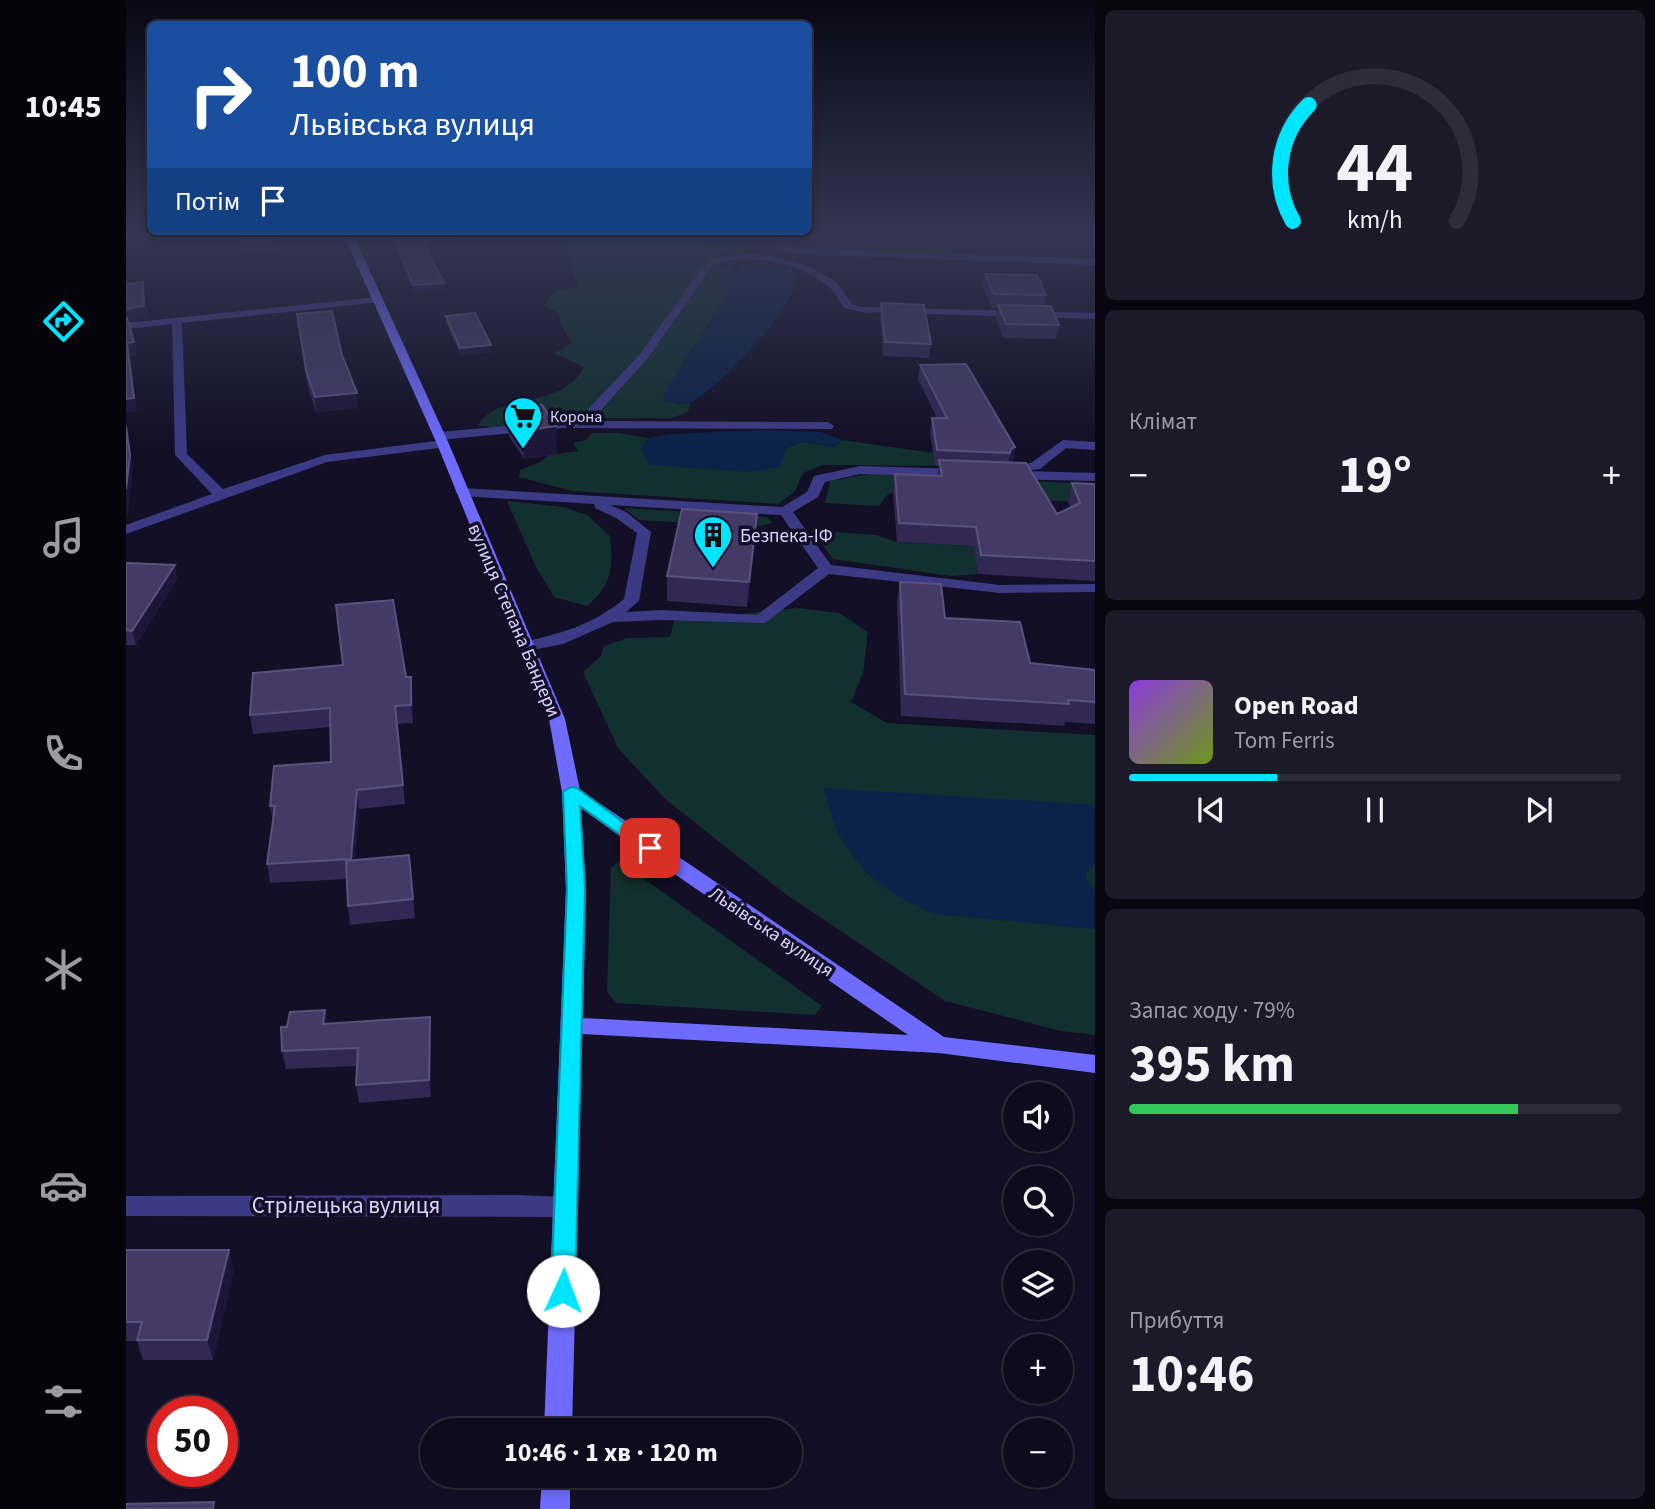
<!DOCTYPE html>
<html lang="uk">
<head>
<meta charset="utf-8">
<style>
	:root { --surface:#0e0b1c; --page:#1c1929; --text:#f1f3f6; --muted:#9b9ba3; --line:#2e2b3b; --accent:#00e5ff }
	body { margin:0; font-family:"Source Sans 3",sans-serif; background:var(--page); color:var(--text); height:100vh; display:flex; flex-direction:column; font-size:26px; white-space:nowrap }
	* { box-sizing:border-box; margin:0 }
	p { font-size:23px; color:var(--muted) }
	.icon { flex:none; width:38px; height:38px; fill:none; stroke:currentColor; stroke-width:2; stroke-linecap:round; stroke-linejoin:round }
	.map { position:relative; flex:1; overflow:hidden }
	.drawer { display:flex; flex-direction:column; gap:10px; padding:10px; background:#08060f; width:560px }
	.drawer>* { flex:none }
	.top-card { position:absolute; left:21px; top:21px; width:665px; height:214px; border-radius:10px; box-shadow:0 4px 10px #0003,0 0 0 2px var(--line); background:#1a4fa0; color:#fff; overflow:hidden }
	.controls { position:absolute; left:877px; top:1082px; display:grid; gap:14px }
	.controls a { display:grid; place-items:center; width:70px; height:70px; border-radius:50%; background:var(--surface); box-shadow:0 4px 10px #0003,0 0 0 2px var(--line); font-size:35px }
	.speed { position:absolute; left:21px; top:1396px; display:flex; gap:14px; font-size:35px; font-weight:700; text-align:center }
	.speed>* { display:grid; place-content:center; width:91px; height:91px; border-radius:50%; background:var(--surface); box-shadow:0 4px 10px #0003,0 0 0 2px var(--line); line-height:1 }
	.speed .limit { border:10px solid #d22; background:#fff; color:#111 }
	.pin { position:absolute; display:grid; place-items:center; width:60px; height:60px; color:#fff; margin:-30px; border-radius:14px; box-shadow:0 4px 10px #0006 }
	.me { position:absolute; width:77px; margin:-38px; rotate:2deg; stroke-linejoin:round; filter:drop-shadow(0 0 5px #0008) }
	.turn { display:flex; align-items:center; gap:24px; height:147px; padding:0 28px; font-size:32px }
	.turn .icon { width:91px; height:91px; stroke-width:2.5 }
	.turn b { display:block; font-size:49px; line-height:60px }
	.then { display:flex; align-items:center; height:66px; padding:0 28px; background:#0003; gap:14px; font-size:26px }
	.big { font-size:52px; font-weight:700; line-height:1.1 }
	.drawer .widget { flex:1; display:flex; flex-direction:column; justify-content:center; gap:10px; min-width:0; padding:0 24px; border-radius:10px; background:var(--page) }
	.drawer .dial { align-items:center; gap:0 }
	.dial svg { height:182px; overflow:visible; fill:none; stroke:var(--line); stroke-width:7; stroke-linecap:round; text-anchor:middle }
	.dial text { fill:var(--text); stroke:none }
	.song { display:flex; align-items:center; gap:21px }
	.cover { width:84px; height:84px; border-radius:10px; background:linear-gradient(135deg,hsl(270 70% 55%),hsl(80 70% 35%)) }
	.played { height:7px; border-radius:4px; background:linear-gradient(90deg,var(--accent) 30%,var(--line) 30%) }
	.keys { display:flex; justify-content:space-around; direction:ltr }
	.heat { display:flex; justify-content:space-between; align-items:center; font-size:38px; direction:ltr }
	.charge { height:10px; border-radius:5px; background:linear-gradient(90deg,#34c759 79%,var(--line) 0) }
	.trip { position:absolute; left:294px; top:1418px; width:382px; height:70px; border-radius:35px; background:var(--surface); box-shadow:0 4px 10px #0003,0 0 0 2px var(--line); font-weight:700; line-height:70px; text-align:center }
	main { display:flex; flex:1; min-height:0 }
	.tabs { display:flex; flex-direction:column; width:126px; justify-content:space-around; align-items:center; background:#06040b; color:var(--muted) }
	.tabs .icon { width:49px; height:49px }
	.tabs .selected { color:var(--accent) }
	.tabs b { font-size:32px; color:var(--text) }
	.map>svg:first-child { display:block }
	.green { fill:#12302f }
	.water { fill:#0c2248 }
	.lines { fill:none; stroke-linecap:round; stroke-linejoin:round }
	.lane { fill:#3d3a85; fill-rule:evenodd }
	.street { fill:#3d3a85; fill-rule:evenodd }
	.secondary { fill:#6f6bff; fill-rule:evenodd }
	.wall { fill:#312854 }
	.shaded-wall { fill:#1d163a }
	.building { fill:#433a66; stroke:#5a527e; stroke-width:2 }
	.route { fill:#00e5ff; stroke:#0095a6; stroke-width:2 }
	.labels { text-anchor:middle; stroke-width:7; stroke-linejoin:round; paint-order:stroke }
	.far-poi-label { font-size:16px; fill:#d9d4ff; stroke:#130f26; text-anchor:start }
	.poi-label { font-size:19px; fill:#d9d4ff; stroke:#130f26; text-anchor:start }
	.street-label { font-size:19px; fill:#d9d4ff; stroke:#130f26 }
	.near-street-label { font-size:23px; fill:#d9d4ff; stroke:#130f26 }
</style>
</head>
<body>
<main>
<nav class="tabs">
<b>10:45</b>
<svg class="icon selected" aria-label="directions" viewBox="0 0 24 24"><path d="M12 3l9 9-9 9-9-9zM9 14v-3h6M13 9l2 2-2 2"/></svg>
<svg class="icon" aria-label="music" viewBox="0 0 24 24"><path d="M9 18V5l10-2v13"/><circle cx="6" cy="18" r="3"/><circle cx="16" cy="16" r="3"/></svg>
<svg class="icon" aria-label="phone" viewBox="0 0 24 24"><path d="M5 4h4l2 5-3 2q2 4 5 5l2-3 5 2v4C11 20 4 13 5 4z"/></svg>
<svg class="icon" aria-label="climate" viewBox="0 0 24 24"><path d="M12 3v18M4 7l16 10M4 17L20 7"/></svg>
<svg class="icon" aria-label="car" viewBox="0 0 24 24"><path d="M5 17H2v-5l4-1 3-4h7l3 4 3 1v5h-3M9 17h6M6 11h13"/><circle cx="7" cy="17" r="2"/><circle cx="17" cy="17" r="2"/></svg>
<svg class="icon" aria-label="filters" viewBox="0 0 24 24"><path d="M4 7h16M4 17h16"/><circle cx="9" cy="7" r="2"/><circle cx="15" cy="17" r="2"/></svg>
</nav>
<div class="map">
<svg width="969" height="1509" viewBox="0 0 969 1509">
	<rect width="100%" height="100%" fill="#130f26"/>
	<path class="green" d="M435 234H574L576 243 597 251 591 265 607 268 612 279 558 362 551 404 564 403 562 412 546 418H442L368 428 352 425C373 390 434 412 458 367L428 353 446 343 438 330 432 313 418 305 429 292 452 287Z
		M466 433H492L522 438 515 450 660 448 676 442 709 447 716 440 822 455 821 466 696 465 677 473 669 491 652 504 446 491 393 477 394 470 414 462 423 455 452 451 447 443 460 440Z
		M742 474 969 484V503L767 492 761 495 753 506 699 503 704 481Z
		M381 501 437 507 461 515 484 536C487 568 487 584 461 606L428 597 410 567Z
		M498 508 641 517 647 523 629 527 513 520Z
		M711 532 750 535 771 542 847 546 852 574 825 576 707 559 693 540Z
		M671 608 713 613 742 632 737 673 725 702 761 723 969 735V1035L935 1031 819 1001 658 893 538 798 492 748 457 672 475 656 478 646 502 638 544 637 548 621Z
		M493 861 696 1006 689 1015 490 1003 481 992 485 868Z"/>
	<path class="water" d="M574 234H617L614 247 597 251 575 243Z
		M627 264 668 271C668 272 670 280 670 281 666 310 591 390 565 402 556 406 547 403 539 400L537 394 588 317 618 265Z
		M635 430 695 432 716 440 709 447 676 442 660 448 654 467 624 472 524 465 515 450 522 438 544 434Z
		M697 788 969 805V863L960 874V880L969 892V929L807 914 767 894 738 871 711 832Z"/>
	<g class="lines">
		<path class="lane" d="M650 234H660L659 246 672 248 969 259V265L672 254 651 250Z
			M612 253 646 256 684 267 710 282 726 304 746 310 741 313 718 308C713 301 709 292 702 286 673 262 622 252 587 265L522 358 465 421 702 422 708 426 706 429 437 428 313 440 307 436 313 432 452 420 514 354 581 261Z
			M937 440 969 442V450L940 448 914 469 899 471 969 473V481L884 479 877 475 884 471V466L905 463Z
			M734 466 835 469 842 473 835 477 734 474 699 482 692 497 667 512 705 565 874 585 969 584V592L874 593 703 574 639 623 536 620 487 622 437 644 401 651 395 649 393 646 395 643C437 632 463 627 498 599L511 533 490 518 469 508 468 504 336 496 329 492 336 488 656 507 681 492 688 476ZM484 505 655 515 692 568 631 615 536 610 500 612 513 601 525 532 500 512Z"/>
		<path class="street" d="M251 297 255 298V302L56 323 61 454 97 489 199 455 317 440 321 441V447L201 462 0 534V525L86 494 49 455 46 324 0 329V323Z
			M741 307 969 313V319L737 312V308Z
			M392 1195 440 1197 449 1200 452 1207 449 1214 440 1217 0 1216V1196Z"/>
		<path class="secondary" d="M217 234H227L323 444 439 719 454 790 818 1037 969 1055V1073L813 1053 456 1034 446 1430H418L440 889 436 792 423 719 311 444ZM455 808 495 837 782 1035 457 1018 460 889Z
			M416 1475H444V1509H414Z"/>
	</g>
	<path class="wall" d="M108 234H150L153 249 118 253Z
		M264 234H325L327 239V246L301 248 319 290 288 292Z
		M859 274 920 295 918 306 933 325 930 339 878 338 870 319 872 308H866L857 287Z
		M755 303 805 344 803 358 757 356 754 317Z
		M171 314 216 355 232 408 190 412 181 384Z
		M320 316 365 345V352L335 355 320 323Z
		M794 365 889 447 887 462 931 514 945 508 942 502 946 483 969 484V581L852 574 847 546 771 542 767 492 769 474 811 476 813 466H809L804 433 806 418H811L792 379Z
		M381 408 431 454 398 459 383 436Z
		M631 514 630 537 621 607 541 601V576Z
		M0 564 49 565 51 580 10 645H0Z
		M774 582 819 618 904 663 969 670V724L939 722 938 726 775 716 771 602Z
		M280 677 287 695V723L271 724 279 804 233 809 229 861 283 855 289 918 224 925 222 906 221 879 144 883 141 864 147 822 144 806 205 762 204 727 127 734 124 715Z
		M199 1010 201 1024 304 1017 305 1034V1097L233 1103 230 1085 231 1066 160 1069 156 1051 161 1027Z
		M0 1250 108 1270 87 1360H17L11 1341H0Z"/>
	<path class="shaded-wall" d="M327 239V246L298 248 297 241Z
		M152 240 153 249 118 253 116 244Z
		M17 282 19 294 21 318 0 322V309Z
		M318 283 319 290 288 292 287 285Z
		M8 342 11 356H4L11 412 0 413 1 343Z
		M365 345V352L335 355 334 348Z
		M231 393 232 408 190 412 189 397Z
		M0 419 7 469 2 515 0 516Z
		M430 426 431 454 398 459 397 431Z
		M889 447 886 463 882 464 885 449Z
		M631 514 630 537 621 607 623 582Z
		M49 565 51 580 10 645 6 631Z
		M285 677 287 695V723L285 705Z
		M231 790 233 809 228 878 225 859Z
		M199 1010 202 1028 197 1024Z
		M304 1017 305 1034V1097L303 1080Z
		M103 1250 108 1270 87 1360 81 1340Z"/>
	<path class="building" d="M112 234H150L152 240 116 244Z
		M266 234H325L327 239 297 241 318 283 287 285Z
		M859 274 911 275 920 295 868 294Z
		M17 282 18 306 0 309V284Z
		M755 303 798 305 805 344 759 342Z
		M872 305 925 306 933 325 880 324Z
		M206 311 216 355 231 393 189 397 180 370 171 314Z
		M349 313 365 345 334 348 320 316Z
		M0 318H1L8 342 1 343 8 398 0 399Z
		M840 364 889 447 885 449 884 453 811 450 806 418H821L794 365Z
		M416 405 430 426 397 431 381 408Z
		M0 427 4 455 0 489Z
		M813 460 900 463 931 514 954 503 946 483 969 484V561L855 555 850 527 773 523 769 474 816 476Z
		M556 509 631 514 623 582 541 576Z
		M1 563 49 565 6 631 0 630V564Z
		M774 582 815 584 819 618 894 622 904 663 969 670V702L942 700 943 704 779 694Z
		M267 600 280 677H285V705L269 706 277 785 231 790 225 859 141 864 149 806H144L148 766 205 762 204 708 124 715 127 673 217 665 210 605Z
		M283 855 287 899 222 906 220 861Z
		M199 1010 197 1024 304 1017 303 1080 230 1085 232 1048 156 1051 155 1027H161L164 1012Z
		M0 1250H103L81 1340H11L16 1322H0Z
		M88 1502 87 1509H0V1504Z"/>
	<linearGradient id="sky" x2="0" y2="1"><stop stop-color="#0a0815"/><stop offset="0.53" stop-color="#333752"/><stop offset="1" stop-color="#333752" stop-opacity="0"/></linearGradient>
	<rect width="969" height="445" fill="url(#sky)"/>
	<path class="route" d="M445 787 451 788 532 848 530 852H518L454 806 459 889 449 1291 445 1298 437 1301 429 1298 425 1291 441 889 437 792Z"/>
	<defs>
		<g id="supermarket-pin" transform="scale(2.0125)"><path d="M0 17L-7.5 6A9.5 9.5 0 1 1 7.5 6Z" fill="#00e5ff" stroke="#130f26"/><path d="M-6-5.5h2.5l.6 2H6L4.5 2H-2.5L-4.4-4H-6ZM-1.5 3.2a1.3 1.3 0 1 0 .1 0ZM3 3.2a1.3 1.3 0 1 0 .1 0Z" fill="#111"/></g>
		<g id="building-pin" transform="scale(2.0125)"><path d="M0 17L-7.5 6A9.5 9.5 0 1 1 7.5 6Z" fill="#00e5ff" stroke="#130f26"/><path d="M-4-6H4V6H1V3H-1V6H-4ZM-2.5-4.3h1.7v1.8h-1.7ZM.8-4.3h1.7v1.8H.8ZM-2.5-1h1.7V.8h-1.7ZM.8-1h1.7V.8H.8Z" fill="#111"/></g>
	</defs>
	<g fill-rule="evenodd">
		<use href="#supermarket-pin" x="397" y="416"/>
		<use href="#building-pin" x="587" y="535"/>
	</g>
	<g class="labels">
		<g class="far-poi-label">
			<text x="424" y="422">Корона</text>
		</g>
		<g class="poi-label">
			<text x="614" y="542">Безпека-ІФ</text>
		</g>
		<g class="street-label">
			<text transform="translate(389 620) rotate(67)" y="7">вулиця Степана Бандери</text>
			<text transform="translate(646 931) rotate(34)" y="7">Львівська вулиця</text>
		</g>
		<g class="near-street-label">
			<text x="220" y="1213">Стрілецька вулиця</text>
		</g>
	</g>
</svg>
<div class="controls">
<a><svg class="icon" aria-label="sound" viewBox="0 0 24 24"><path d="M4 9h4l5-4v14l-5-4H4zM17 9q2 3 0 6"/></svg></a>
<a><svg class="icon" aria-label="search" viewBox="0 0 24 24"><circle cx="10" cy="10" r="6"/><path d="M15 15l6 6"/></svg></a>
<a><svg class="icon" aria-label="layers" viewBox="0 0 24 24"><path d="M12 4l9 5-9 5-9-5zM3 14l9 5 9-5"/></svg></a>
<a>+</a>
<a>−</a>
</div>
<div class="speed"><div class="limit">50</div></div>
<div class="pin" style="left:524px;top:848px;background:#d93025"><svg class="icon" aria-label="arrive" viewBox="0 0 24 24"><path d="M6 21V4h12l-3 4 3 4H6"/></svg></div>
<svg class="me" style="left:437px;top:1291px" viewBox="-20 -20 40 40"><circle r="19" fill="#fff"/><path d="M0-13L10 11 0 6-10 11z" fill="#00e5ff"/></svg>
<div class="trip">10:46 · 1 хв · 120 m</div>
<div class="top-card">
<div class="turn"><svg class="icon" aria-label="right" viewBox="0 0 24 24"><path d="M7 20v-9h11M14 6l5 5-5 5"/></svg><div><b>100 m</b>Львівська вулиця</div></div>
<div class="then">Потім<svg class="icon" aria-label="arrive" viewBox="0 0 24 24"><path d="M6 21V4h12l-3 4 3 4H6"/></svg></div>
</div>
</div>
<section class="drawer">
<div class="widget dial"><svg viewBox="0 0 100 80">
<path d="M14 69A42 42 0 1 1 86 69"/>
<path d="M14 69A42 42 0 0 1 21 18" stroke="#00e5ff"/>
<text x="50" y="56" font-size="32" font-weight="700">44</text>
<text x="50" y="72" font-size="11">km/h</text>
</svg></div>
<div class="widget"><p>Клімат</p>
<div class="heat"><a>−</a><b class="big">19°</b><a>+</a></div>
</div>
<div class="widget">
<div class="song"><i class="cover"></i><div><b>Open Road</b><p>Tom Ferris</p></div></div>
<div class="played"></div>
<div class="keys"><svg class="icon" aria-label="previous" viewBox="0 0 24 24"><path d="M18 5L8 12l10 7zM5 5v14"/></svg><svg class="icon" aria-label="pause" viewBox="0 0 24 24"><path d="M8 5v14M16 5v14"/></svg><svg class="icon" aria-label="next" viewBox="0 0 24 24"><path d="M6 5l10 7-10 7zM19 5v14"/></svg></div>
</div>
<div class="widget"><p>Запас ходу · 79%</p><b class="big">395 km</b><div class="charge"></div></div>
<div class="widget"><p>Прибуття</p><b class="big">10:46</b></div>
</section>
</main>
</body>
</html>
